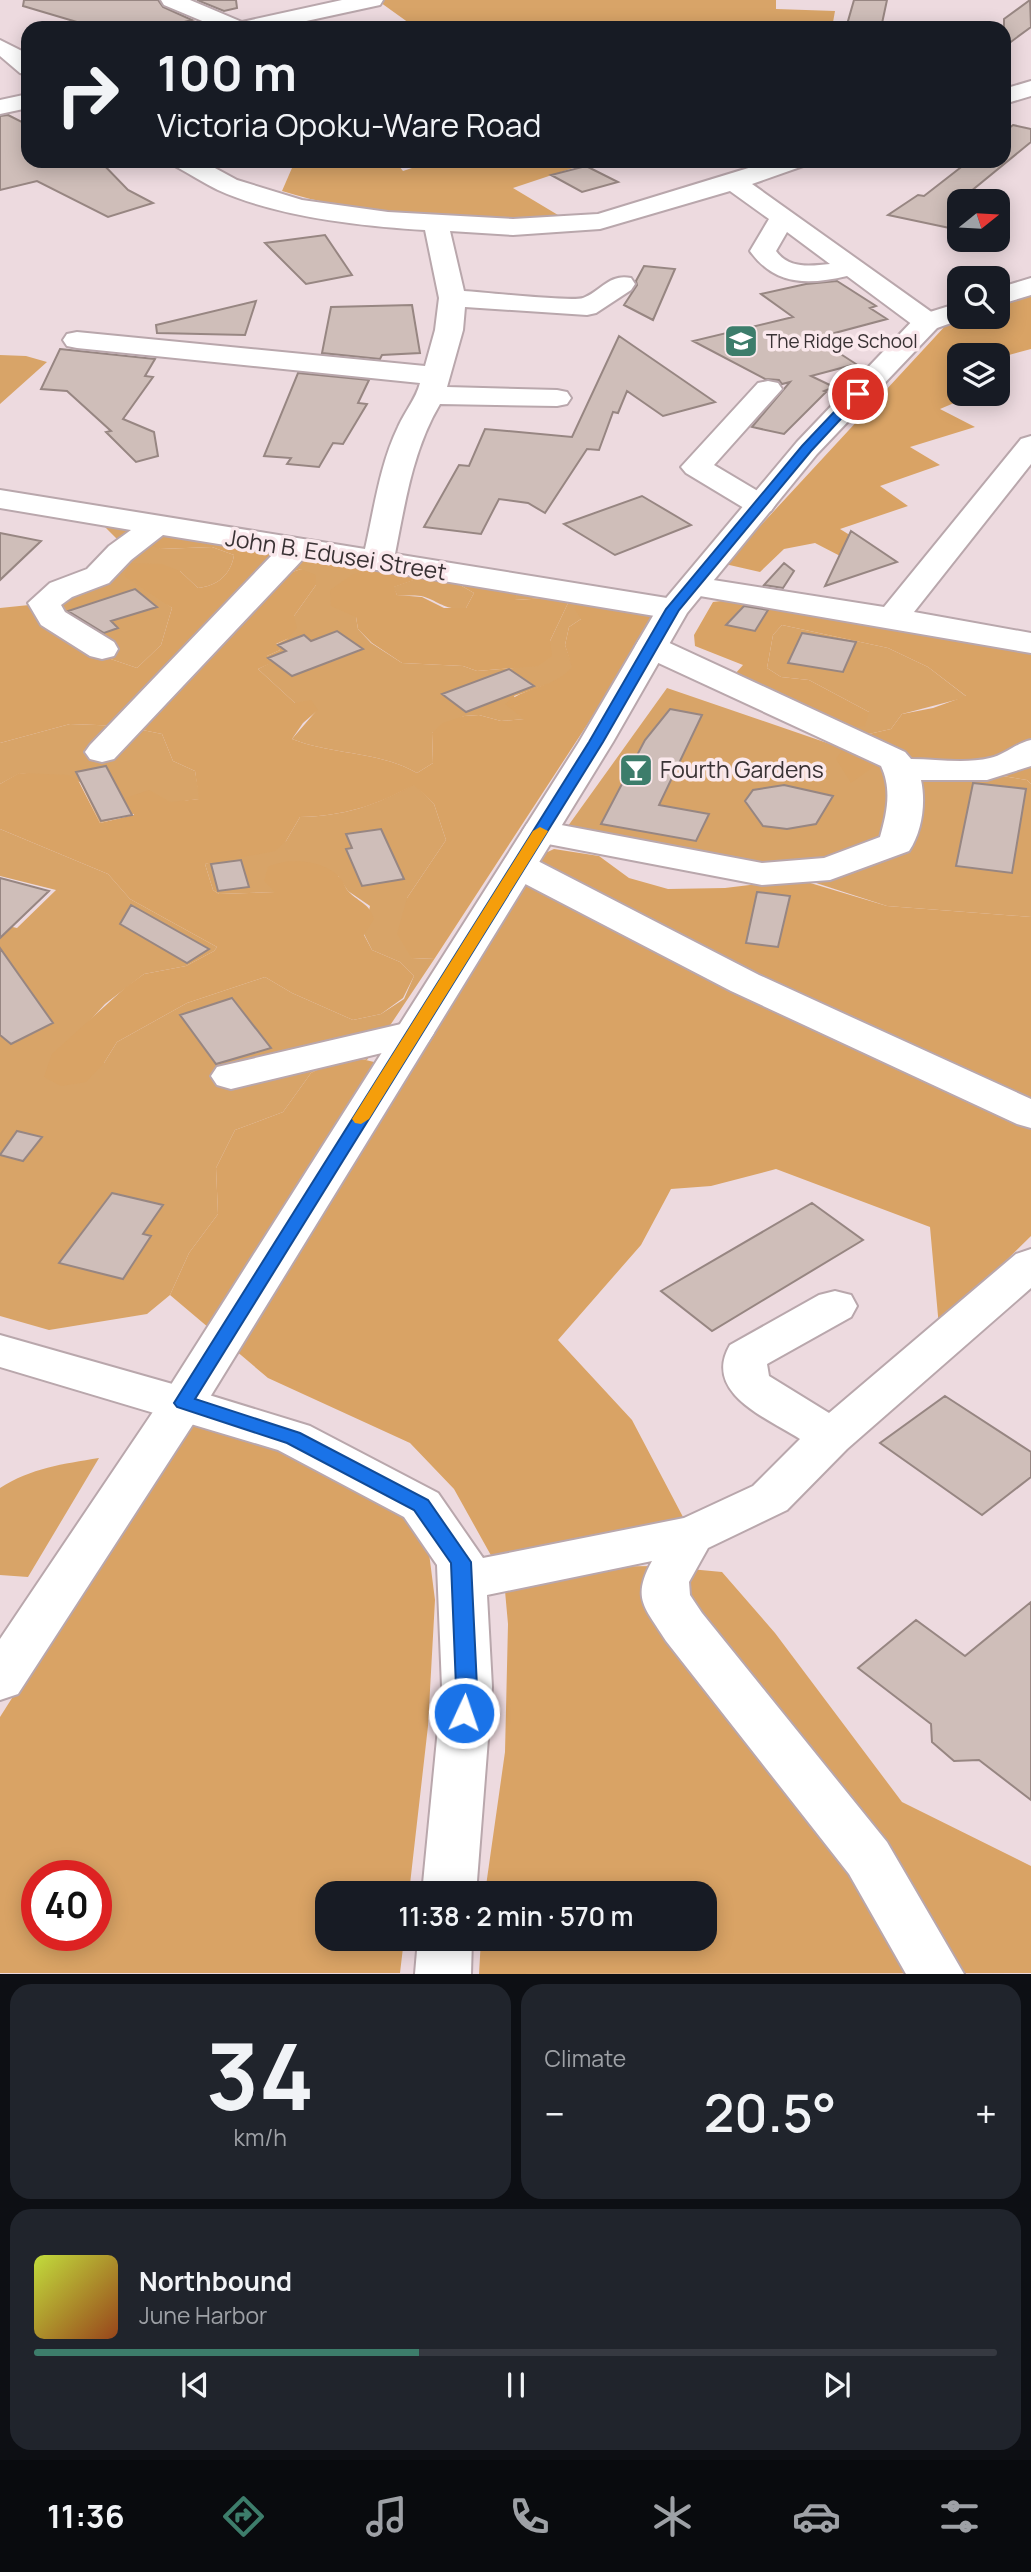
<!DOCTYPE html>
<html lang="en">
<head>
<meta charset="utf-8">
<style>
	:root { --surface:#171b24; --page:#20242c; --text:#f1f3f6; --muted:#9ea1a6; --line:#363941; --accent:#3d7d6b }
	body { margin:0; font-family:Manrope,sans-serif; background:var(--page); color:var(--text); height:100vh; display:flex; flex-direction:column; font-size:26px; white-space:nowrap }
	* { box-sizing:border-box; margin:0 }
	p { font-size:23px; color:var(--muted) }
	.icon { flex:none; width:38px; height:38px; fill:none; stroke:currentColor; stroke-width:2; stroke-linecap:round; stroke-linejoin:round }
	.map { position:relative; height:1974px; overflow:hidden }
	.side { display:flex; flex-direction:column; gap:10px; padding:10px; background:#0d0f14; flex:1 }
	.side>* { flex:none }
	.top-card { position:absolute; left:21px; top:21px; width:990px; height:147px; border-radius:21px; box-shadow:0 4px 18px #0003; background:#171b24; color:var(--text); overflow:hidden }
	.needle { width:46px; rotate:72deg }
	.fabs { position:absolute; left:947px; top:189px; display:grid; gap:14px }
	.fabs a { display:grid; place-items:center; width:63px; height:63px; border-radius:14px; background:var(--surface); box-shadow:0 4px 18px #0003; font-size:35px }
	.speed { position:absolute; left:21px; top:1860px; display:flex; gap:14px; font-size:35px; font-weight:700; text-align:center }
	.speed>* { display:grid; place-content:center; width:91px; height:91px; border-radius:50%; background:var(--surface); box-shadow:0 4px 18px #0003; line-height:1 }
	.speed .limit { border:10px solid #d22; background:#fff; color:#111 }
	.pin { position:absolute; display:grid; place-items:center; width:60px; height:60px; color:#fff; margin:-30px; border:4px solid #fff; border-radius:50%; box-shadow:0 2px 7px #0007 }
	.me { position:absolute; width:77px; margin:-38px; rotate:3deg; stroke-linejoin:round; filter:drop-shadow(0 0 5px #0008) }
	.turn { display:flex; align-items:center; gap:24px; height:147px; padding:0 21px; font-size:32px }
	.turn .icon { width:91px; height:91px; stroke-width:2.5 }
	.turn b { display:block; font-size:49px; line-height:60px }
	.big { font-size:52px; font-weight:600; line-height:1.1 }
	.side .card { flex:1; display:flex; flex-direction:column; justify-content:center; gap:10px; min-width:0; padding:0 24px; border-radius:21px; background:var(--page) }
	.side .dial { align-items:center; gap:0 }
	.dial b { font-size:91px; line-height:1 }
	.song { display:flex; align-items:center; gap:21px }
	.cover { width:84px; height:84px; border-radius:10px; background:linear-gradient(135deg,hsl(70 70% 55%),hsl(20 70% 35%)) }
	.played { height:7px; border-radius:4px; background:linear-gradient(90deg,var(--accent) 40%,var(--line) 40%) }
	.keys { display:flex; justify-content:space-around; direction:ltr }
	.heat { display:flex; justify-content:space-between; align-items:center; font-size:38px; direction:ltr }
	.side .tiles { flex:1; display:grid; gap:10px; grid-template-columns:1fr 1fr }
	.card:last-child { grid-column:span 2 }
	.trip { position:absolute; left:315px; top:1881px; width:402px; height:70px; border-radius:21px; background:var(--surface); box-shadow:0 4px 18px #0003; font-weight:600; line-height:70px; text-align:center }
	.menu { display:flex; height:112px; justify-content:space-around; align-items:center; background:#090b0e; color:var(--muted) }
	.menu .icon { width:49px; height:49px }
	.menu .active { color:var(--accent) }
	.menu b { font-size:32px; color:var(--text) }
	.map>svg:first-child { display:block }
	.green { fill:#d8a468 }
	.forest { fill:#d9a365; fill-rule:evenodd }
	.building { fill:#cfbeb9; stroke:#978682; stroke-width:2 }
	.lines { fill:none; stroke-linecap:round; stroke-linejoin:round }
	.minor-casing { stroke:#b9a7ac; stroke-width:4 }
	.major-casing { stroke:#b9a7ac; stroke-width:4 }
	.minor { fill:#fff; fill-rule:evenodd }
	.major { fill:#fff; fill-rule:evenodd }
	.route { fill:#1a73e8; stroke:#114b97; stroke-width:2 }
	.slow { fill:#f59e0b }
	.labels { text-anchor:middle; stroke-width:7; stroke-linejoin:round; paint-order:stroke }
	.far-poi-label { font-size:19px; fill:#393234; stroke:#fae8ec; text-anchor:start }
	.street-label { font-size:23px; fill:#393234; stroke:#fae8ec }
	.poi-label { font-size:23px; fill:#393234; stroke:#fae8ec; text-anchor:start }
</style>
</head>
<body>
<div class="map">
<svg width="1031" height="1974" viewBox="0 0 1031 1974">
	<rect width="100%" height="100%" fill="#eddadf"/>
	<path class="green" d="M377 0H776V9L835 11 832 28H416Z
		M295 161H395L403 171 433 161H594L513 188 563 218 550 220C461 216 367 218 282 191Z
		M0 355 26 356 47 362 0 404Z
		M104 526 152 531 160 549 212 547 234 555C231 575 217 586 198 588L180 571 154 593 172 608 161 645 137 668 102 656 39 604 65 596 119 541Z
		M281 555 377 566 356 617 358 629 371 643 402 663 463 666 477 671 514 668 550 641 569 601 548 598 514 600 518 593 589 598 581 619 569 627 565 645 573 667 563 679 514 696 525 719 501 721 479 715 464 716 432 733 433 763 417 773C379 751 332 755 292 739L317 710 295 703 258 669 268 664 267 656 280 650 275 645 287 639 294 616 316 585 301 569 278 577Z
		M400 569 453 581 474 593 466 608C444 611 440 601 421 596 413 595 404 596 397 595L393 587 413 580Z
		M782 625 888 648 928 667 967 697 902 714 891 729 851 738 880 762 907 761 1027 780 1031 784V917L887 906 754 863 568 826 667 688 836 746 795 723 869 712 809 680 781 677 767 668 773 635Z
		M70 724 123 726 162 734 173 761 195 771 200 799C165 802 134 815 100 823L80 782 20 773 0 784V743Z
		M414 784 434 804 446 840 407 898 412 959 435 958 367 1060 345 1055 311 1073 283 1112 235 1130 216 1168 218 1214 189 1253 170 1295 147 1314 49 1330 0 1316V929L4 925 17 928 56 890 0 876V829L108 874 130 899 217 947 214 951 186 966 144 974 105 1004 84 1027 104 1063 117 1042 187 1003 265 977 292 993 353 1020 381 1014 404 999 414 976 400 962 372 950 364 934 370 906 348 891 338 876 276 892 219 894 213 890 205 864 286 841 300 817C344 816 375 806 414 784Z
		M99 1458 28 1577 0 1575V1488C31 1468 63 1464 99 1458Z"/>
	<path class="forest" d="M1031 296V349L998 358V355H959V394H975L940 409 975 427 910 447 940 465 880 486 908 506 840 529 874 550 844 558 815 543 784 549 760 572 725 564 947 324 969 317H998V307Z
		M152 531 264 548 281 554 278 577 301 569 316 575V585L294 616 297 628 287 639 276 644 280 650 267 656 269 664 258 669 295 703 311 700 318 710 303 723 292 739C332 755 379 751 417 773L433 763 432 733 443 723 464 716 479 715 501 721 524 719 505 704C525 686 555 688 572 667L565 645 569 627 581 619 574 608 589 598 660 613 435 958 412 959 397 934 407 898 446 840 434 804 414 785C375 806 344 816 300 817L286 841 275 851 205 864 213 890 219 894 275 892 264 881 268 867C288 857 325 860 340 878 344 882 345 888 349 892 360 903 369 903 374 919L364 935 372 950 400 962 414 976 403 998 381 1014 353 1020 292 993 265 977 187 1003 117 1042 104 1063 86 1082 61 1086 44 1077 52 1054 126 987 144 974 186 966 214 951 217 947 130 899 108 874 0 829V784L19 773 68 775 79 782 100 823 134 815 126 798 149 790 170 802 199 799 195 771 173 761 162 734 123 726 70 724 0 743V608L39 604 102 656 137 668 161 645 172 608 124 576 131 563 162 564 180 571 198 588C217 586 231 575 234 555L212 547 160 549 142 541Z
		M377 566 400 569 414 580 394 587 397 595 422 597 444 608H466L474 593 453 581 518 593 515 600 548 598 569 601 550 641 552 656 538 666 477 671 463 666 402 663 372 643 358 629 356 617 331 606 330 590 352 575Z
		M737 599 1031 650V784L1027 780 913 761 880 762 851 783 836 759 851 738 891 729 902 714 933 708 966 696 928 667 888 648 782 625 773 635 767 668 781 677 809 680 869 712 865 726 839 728 727 683 743 665 695 646 694 635 713 602Z
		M554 849 599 856 629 878 668 889 725 888 797 879 887 906 1031 917V1236L939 1327 930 1227 776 1169 711 1186 671 1189 641 1245 558 1340 632 1420 683 1517 659 1530 493 1559 454 1489 410 1443 268 1378 170 1295 189 1253 218 1214 216 1168 235 1130 283 1112 311 1073 345 1055 399 1068 530 860Z
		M189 1419 327 1466 400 1513 429 1553 435 1600 428 1726 409 1893 327 1894V1939H404L400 1973H0V1717ZM37 1876H96V1936H37Z
		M658 1566 722 1572 775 1633 902 1802 1031 1866V1973L479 1974 481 1939H705V1894L485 1893 505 1752 508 1624 504 1580 573 1567Z"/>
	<path class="building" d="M24 0H158L163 7 192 20 161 28H97L23 6Z
		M197 0H236L237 8 224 11Z
		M854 0H887L881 28H846Z
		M1030 0 1031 27 1004 47V19Z
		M8 115 28 125V161H100L128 190 153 203 108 217 37 181 0 190V116Z
		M1013 125 1031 129V142L959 201V230L888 215 918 195 924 196 969 161H1004V132Z
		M586 166 618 182 582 192 551 175Z
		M325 235 352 275 306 284 265 243Z
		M644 266 675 269 653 320 624 305 637 285 636 281Z
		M837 281 876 306 870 308 887 319 816 338 856 364 811 376 834 387 824 391 826 392 784 434 752 427 790 382 782 384 779 380 765 379 693 341 793 317 761 294 806 284Z
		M256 301 245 335 157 333 156 325Z
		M412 305 420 353 382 355 380 359 322 353 331 307Z
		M619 336 715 402 663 416 627 391 618 413 613 412 599 450 587 449 545 513 528 503 499 499 481 534 424 527 459 465 469 466 485 429 572 437Z
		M60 349 155 359 145 376 153 377 123 419 154 432 158 456 136 462 106 432 111 431 67 391 41 389Z
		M298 373 369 380 358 403 367 404 343 444 333 443 319 467 287 464 291 458 264 456Z
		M642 496 691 525 615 555 564 524Z
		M851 531 897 562 825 586Z
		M0 533 41 541 0 580Z
		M784 563 794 571 783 588 764 585Z
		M135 589 157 607 111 621 118 628 104 633 68 611Z
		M744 606 768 610 755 631 726 625Z
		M337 631 363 649 292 676 268 658 286 651 278 645 304 635 311 641Z
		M802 633 856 642 843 672 788 663Z
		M509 669 534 686 466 712 442 694Z
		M670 709 702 715 659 805 709 814 696 841 601 824 645 740Z
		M106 766 132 815 101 821 76 772Z
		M973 783 1026 789 1012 873 956 866Z
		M784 785 833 796 816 824 787 829 763 826 745 801 753 790Z
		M381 829 404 879 362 886 346 849 352 848 346 834Z
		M241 860 249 887 218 891 211 864Z
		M0 878 49 891 0 938Z
		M757 892 790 896 778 947 746 943Z
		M131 905 209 949 187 963 120 924Z
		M0 948 53 1023 11 1044 0 1035Z
		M232 998 271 1048 216 1064 180 1015Z
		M17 1131 42 1137 23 1161 0 1155Z
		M112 1193 163 1205 143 1234 151 1236 123 1279 59 1263Z
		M812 1203 863 1240 712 1331 661 1291Z
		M945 1396 1031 1452V1477L982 1515 880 1443Z
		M1031 1602V1800L979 1760 954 1761 932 1742 931 1724 858 1668 916 1620 965 1656Z"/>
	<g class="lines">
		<g class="minor-casing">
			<path id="minor" d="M161 0H190L242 22 342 0H383L380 5 274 28H219L164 5Z
				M0 40 28 54V75L20 73 0 56Z
				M1031 81V96L1004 104V89Z
				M28 94V108L0 114V100Z
				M172 161H202L237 180 302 200 388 212 513 219 598 214 771 161H806L803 166 752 184 937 316 940 322 937 328 927 330 917 328 847 276C808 285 775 286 750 251L769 219 730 191 600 229 513 235 450 231 464 291C483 292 571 302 583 298 601 291 610 273 631 278L635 284 631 290 596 313 587 315 465 307 463 330 447 387 557 390 567 392 571 398 567 404 557 406 440 404C413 449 405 503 395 554L673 599 684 602 689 609 684 616 673 619 304 558 114 759 102 762 90 759 85 752 90 745 274 553 163 535 131 560 109 583 72 597 61 605 65 612 114 642 118 649 114 656 102 659 90 656 41 625 28 603 50 583 87 569 109 546 131 530 0 508V490L365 549C374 509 380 464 398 427 405 411 416 399 420 383L77 348 67 346 63 340 67 334 77 332 425 366 435 330 439 298 425 230C360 226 278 217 218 190 204 183 190 174 175 166ZM787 232 830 264C810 266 789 269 776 251Z
				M768 381 778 383 782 389 714 465 771 499 775 505 771 511 760 514 749 511 686 473 681 467 758 383Z
				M1031 436V464L914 612 1031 633V653L694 595 683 593 678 586 683 579 694 577 884 607 1021 439Z
				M651 637 663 640 905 752 911 759C936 759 965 764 990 758 1005 755 1016 743 1031 740V766L987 780H921C926 803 922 832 909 851L830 880 762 885 527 840 522 832 527 824 540 821 762 863 824 858 880 837C887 813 892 789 881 766L639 654 635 647 639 640Z
				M519 855 532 858 759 975 1031 1099V1128L1017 1124 731 991 506 874 501 866 506 858Z
				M414 1021 428 1024 434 1033 428 1042 231 1089 217 1085 211 1076 217 1067Z
				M1031 1249V1288L847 1449 787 1510 708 1548 689 1582 690 1595 702 1613 887 1842 964 1974H906L849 1874 666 1641C645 1607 631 1599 652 1561L487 1595 492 1687 476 1894H422L442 1687 437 1565 404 1517 278 1450 0 1367V1335L183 1387 310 1426 438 1493 483 1558 684 1518 753 1486 800 1439C767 1418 702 1393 730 1345L819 1295 835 1291 851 1295 857 1306 851 1317 767 1364 769 1376 829 1413 1016 1254Z
				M418 1939H472L471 1974H415Z"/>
		</g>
		<g class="major-casing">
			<path id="major" d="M1031 278V295L998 305V288Z
				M959 303V317H968L937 328 817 454 687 613 613 742 199 1415 18 1694 0 1700V1639L167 1391 579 742 657 609 797 442 917 316Z"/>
		</g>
		<use href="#minor" class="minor"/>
		<use href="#major" class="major"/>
	</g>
	<path class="route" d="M854 391 864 394 811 451 679 610 603 742 195 1399 300 1433 428 1500 471 1562 477 1687 475 1713 472 1719 464 1722 457 1719 454 1713 456 1687 451 1563 414 1510 287 1443 177 1407 174 1403 589 742 666 609 802 446Z"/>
	<path class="slow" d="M540 827 548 831 369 1119 361 1124 355 1123 352 1119 533 831Z"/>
	<defs>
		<g id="school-square" transform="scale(1.75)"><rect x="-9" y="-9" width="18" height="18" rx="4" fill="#3d7d6b" stroke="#fae8ec"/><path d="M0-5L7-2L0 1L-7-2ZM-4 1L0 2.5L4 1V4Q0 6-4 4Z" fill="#fff"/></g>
		<g id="bar-square" transform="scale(1.75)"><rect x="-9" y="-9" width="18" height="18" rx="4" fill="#3d7d6b" stroke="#fae8ec"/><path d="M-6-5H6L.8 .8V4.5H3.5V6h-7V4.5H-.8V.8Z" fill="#fff"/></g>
	</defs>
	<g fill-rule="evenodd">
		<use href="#school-square" x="741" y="341"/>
		<use href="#bar-square" x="636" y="770"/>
	</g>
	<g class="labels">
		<g class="far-poi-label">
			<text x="766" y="348">The Ridge School</text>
		</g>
		<g class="street-label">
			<text transform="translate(336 555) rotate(9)" y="8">John B. Edusei Street</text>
		</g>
		<g class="poi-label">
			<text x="660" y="778">Fourth Gardens</text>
		</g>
	</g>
</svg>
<div class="fabs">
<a><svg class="needle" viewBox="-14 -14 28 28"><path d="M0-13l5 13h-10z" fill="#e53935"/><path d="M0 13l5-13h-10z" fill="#9ea1a6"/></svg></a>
<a><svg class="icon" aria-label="search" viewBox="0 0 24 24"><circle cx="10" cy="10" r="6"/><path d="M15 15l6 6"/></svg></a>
<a><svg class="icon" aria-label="layers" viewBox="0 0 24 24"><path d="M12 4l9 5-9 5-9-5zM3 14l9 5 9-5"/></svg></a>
</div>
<div class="speed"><div class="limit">40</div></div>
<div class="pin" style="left:858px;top:394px;background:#d93025"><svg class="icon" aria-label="arrive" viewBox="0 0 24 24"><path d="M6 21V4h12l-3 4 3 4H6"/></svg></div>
<svg class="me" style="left:464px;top:1713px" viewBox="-20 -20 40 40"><circle r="17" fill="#1a73e8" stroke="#fff" stroke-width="3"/><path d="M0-11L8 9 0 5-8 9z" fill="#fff"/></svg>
<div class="trip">11:38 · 2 min · 570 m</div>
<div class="top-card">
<div class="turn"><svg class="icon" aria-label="right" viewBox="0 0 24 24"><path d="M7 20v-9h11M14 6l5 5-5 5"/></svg><div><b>100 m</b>Victoria Opoku-Ware Road</div></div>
</div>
</div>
<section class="side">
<div class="tiles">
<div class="card dial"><b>34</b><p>km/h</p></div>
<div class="card"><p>Climate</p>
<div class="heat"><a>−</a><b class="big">20.5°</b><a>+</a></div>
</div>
<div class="card">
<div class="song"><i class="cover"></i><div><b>Northbound</b><p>June Harbor</p></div></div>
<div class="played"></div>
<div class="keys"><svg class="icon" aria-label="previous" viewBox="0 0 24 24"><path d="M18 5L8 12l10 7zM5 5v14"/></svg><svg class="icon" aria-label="pause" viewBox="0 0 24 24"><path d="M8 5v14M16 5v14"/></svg><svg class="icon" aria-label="next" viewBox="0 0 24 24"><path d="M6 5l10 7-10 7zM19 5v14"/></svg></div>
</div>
</div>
</section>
<nav class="menu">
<b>11:36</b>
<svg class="icon active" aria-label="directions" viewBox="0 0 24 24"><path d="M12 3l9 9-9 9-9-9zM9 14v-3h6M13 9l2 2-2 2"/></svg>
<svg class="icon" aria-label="music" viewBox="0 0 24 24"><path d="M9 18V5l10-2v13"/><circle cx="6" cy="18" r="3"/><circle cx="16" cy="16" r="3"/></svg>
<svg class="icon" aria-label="phone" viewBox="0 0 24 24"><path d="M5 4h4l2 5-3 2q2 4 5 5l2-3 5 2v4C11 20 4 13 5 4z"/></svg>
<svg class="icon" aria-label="climate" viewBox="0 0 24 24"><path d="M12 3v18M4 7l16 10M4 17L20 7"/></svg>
<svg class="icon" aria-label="car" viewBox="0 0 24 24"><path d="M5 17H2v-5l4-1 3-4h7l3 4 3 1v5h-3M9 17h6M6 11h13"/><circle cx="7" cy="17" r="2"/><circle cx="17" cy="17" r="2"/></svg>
<svg class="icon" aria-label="filters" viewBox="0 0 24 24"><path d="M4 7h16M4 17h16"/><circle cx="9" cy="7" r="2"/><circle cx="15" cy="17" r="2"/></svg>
</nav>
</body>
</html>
